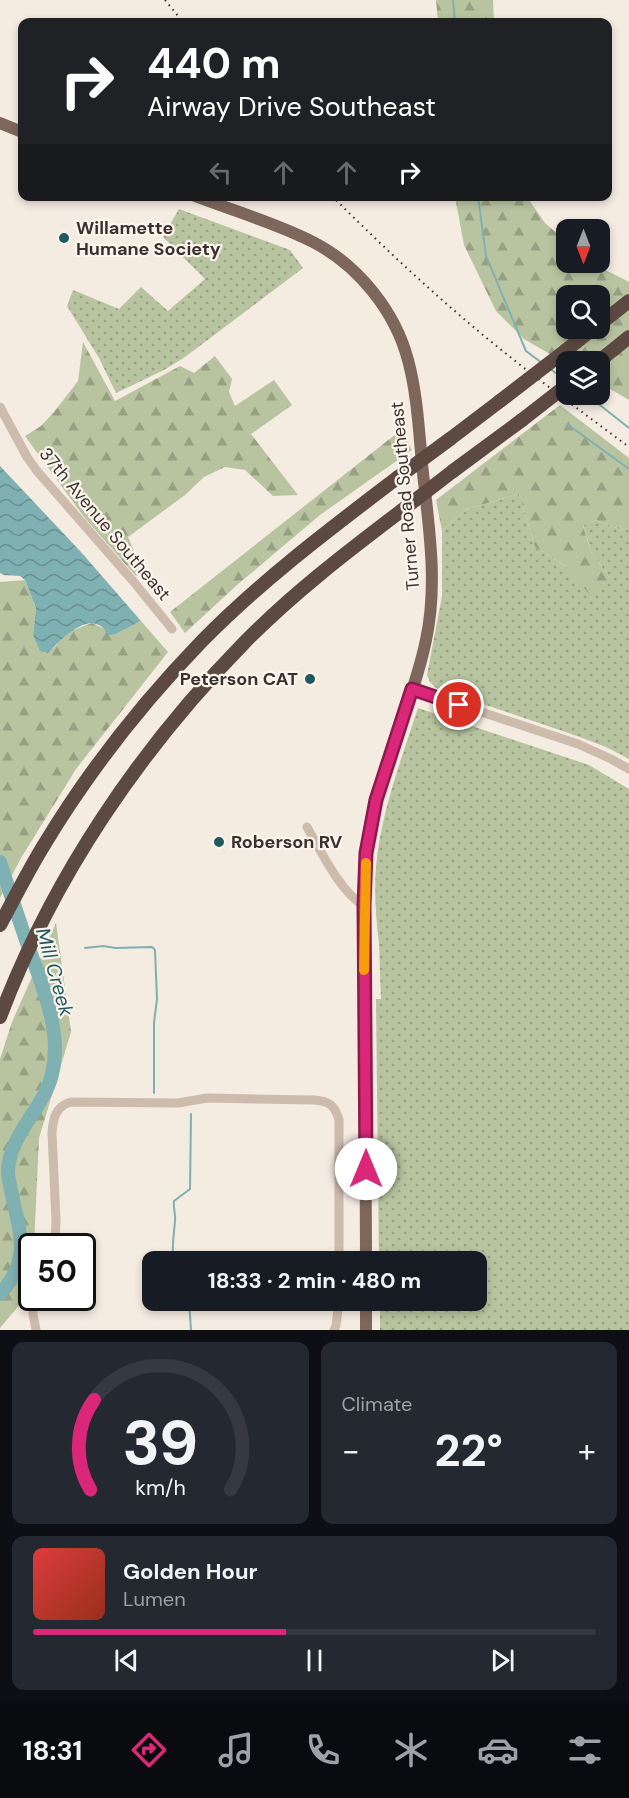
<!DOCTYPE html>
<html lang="en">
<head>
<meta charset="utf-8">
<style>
	:root { --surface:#171b24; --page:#242831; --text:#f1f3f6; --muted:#9ea1a6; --line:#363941; --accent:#db2777 }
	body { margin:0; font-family:"DM Sans",sans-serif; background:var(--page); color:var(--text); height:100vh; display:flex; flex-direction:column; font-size:22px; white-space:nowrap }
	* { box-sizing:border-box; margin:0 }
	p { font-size:20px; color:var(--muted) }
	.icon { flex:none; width:33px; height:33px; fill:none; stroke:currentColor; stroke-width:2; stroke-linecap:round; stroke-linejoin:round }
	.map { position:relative; height:1330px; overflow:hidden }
	.side { display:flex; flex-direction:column; gap:12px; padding:12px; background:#0d0f14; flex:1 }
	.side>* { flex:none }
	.banner { position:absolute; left:18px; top:18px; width:594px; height:183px; border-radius:12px; box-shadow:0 3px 9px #0003; background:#202124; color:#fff; overflow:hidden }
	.needle { width:39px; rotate:180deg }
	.fabs { position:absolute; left:556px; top:219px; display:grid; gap:12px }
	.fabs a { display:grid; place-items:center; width:54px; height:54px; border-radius:12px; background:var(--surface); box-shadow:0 3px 9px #0003; font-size:30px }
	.speed { position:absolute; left:18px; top:1233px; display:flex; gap:12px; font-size:30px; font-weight:700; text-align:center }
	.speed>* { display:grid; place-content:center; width:78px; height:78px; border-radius:50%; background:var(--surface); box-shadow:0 3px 9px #0003; line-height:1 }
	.speed .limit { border:3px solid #111; border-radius:9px; background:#fff; color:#111 }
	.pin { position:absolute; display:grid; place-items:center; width:51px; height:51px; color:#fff; margin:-26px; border:3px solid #fff; border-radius:50%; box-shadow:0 2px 6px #0007 }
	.me { position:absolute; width:66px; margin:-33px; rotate:0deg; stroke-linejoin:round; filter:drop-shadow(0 0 4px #0008) }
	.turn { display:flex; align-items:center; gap:21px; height:126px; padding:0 30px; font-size:27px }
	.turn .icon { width:78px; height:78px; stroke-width:2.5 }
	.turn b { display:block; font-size:42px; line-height:51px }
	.lanes { display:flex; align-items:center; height:57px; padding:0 30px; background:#0003; justify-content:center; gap:30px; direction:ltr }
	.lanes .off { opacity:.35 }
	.big { font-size:45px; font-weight:700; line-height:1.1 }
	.side .tile { flex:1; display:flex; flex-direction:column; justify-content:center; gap:9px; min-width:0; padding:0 21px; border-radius:12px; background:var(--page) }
	.side .dial { align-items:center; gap:0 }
	.dial svg { height:156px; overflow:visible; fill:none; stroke:var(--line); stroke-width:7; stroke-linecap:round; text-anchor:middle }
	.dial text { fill:var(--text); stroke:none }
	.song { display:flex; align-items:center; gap:18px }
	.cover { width:72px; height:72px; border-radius:9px; background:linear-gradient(135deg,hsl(0 70% 55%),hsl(10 70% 35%)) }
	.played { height:6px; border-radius:3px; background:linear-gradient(90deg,var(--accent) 45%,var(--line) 45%) }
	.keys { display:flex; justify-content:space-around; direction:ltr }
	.heat { display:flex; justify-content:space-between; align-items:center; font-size:33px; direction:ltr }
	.side .tiles { flex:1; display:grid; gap:12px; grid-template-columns:1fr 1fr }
	.tile:last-child { grid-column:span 2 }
	.trip { position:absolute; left:142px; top:1251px; width:345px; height:60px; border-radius:12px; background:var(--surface); box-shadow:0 3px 9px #0003; font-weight:700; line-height:60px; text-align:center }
	.tab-bar { display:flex; height:96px; justify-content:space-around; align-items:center; background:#090b0e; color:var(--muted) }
	.tab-bar .icon { width:42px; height:42px }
	.tab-bar .active { color:var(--accent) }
	.tab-bar b { font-size:27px; color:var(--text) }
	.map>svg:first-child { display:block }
	.grass { fill:url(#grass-dots) }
	.forest { fill:url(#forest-firs); fill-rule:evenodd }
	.water { fill:url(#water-waves) }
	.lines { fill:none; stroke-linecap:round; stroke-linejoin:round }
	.stream { stroke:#7fb0b2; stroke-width:2 }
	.river { stroke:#7fb0b2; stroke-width:14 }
	.minor { stroke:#cdbbac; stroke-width:9 }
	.major { stroke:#7d675c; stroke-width:12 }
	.highway { stroke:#5c4a42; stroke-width:14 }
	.rail { stroke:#3b302b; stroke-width:2; stroke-dasharray:1.5 4.5; stroke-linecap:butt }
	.highway-bridge { stroke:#5c4a42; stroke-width:14 }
	.route-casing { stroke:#8e194d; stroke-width:15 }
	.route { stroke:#db2777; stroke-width:10 }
	.slow { stroke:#f59e0b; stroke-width:10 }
	.poi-dot { fill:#1f5a5e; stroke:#fbf5ee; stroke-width:2 }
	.labels { text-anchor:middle; stroke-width:4.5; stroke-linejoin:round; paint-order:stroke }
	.poi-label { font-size:18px; font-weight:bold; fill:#3b302b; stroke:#fbf5ee; text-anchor:start }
	.street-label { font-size:18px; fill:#3b302b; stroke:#fbf5ee }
	.water-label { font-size:20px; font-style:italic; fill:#1f5a5e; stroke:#fbf5ee }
</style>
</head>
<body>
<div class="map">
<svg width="629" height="1330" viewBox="0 0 629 1330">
	<defs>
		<pattern id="grass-dots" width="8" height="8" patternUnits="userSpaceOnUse" patternTransform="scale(1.5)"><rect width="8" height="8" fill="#b8c4a0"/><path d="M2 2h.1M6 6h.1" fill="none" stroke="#97a083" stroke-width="1.8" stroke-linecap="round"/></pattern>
		<pattern id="forest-firs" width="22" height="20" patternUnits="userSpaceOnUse" patternTransform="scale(1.5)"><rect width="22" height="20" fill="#b8c4a0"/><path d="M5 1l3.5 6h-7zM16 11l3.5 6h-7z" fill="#97a083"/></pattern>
		<pattern id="water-waves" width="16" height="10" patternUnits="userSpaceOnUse" patternTransform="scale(1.5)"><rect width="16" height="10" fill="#7fb0b2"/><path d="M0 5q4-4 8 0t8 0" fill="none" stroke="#699091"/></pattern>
	</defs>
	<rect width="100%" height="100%" fill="#f4ebe1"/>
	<path class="grass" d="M179 209 290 250 303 268 185 357 164 370 116 393 99 358 67 306 73 290 119 309 141 287 168 311 205 279 163 237Z
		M519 494 535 547 565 566 610 578 591 552 583 525 595 520 622 530 629 529V759L606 747 577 736 436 688 430 682 427 675 442 596V531L467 509Z
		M418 708 589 765 629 789V1330H380V1301L477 1300V1262L379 1261 376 999H381C380 981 380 962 379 944 376 918 374 893 376 867 381 812 401 760 418 708Z"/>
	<path class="forest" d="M436 0H493L494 22H438Z
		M455 197H527L545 223 567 242V262L592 263 629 282V400L600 383V362H567V364L524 339 496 311 464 245ZM567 296H600V328H567Z
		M83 342 115 401 180 366 194 373 215 356 232 379 229 392 235 406 274 380 292 405 251 434 298 495 273 496 245 470 225 467 204 477 185 495 128 537 143 572 136 576 84 517 25 436 41 426 54 412 78 381Z
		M560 405 629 458V529L622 530 595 520 583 526 591 552 610 578 599 591 591 596 565 566 535 547 519 494 467 509 442 531 436 500Z
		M401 430 412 450 320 515 237 585 185 633 170 612Z
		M25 580 36 608 33 635 48 653 71 631 92 623 116 634 141 621 168 652 76 769 21 858 0 898V582Z
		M56 923 71 1032 39 1138 34 1246H32L31 1291 0 1328V1059L12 1022Z"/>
	<path class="water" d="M0 466 81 552 141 621 116 634 108 635C106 632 105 629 102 627 85 613 59 642 48 653L40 651 33 635 36 608 25 580 20 576 4 575 0 573Z"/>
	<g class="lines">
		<path class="stream" d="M453 0 455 22
			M478 196 486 256 526 351 542 363
			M549 368 567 381
			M586 394 629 428
			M567 424 629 469
			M85 948 103 946 116 948 152 947 155 950 157 999 154 1023V1093
			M174 1262C171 1247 174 1235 175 1221 176 1215 173 1208 174 1201L190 1189 191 1114
			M189 1300 191 1330
			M233 1303 256 1304 270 1310 292 1309"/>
		<path class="river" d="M0 862C10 893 20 923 31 954 44 991 62 1033 52 1074 44 1109 8 1135 8 1173 9 1182 11 1191 13 1200 22 1239 29 1262 0 1294"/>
		<path class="minor" d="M0 407 27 457 37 471 133 581 172 629
			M412 689 578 744 611 759 629 769
			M307 827C322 853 339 890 364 906
			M55 1246 56 1220 52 1133C53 1118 56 1106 71 1102L178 1103 207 1098 314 1100C329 1101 335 1105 339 1120V1262
			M33 1298V1314L36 1330
			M334 1330 336 1326 339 1300"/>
		<path class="major" d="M0 123 22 132
			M195 196C234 211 276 223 313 242 358 265 395 311 408 360 418 397 419 436 423 473 429 529 438 584 426 640 411 712 373 781 366 854 361 905 364 958 365 1010 365 1094 366 1178 366 1262
			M366 1300V1330"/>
		<path class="highway" d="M600 324 629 301
			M565 351 594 328
			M598 362 629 337
			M450 439 500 401
			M453 471 522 420
			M0 925C14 899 28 871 44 845 88 772 142 703 202 641 262 580 330 529 397 478
			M0 1017C53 877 140 749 244 643 292 594 347 552 401 511"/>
		<path class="rail" d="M165 0 183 22
			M332 196C379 243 427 288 477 330 526 371 578 409 629 447"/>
		<path class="highway-bridge" d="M500 401 565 351
			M522 420 567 385
			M397 478 450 439
			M401 511 453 471"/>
	</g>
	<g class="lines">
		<g class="route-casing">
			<path id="route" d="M366 1169 364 906 366 853 376 800 412 689 459 705"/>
		</g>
		<use href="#route" class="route"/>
		<path class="slow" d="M364 970 366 863"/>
	</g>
	<g class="poi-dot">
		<circle cx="64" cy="238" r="6"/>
		<circle cx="310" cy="679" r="6"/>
		<circle cx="219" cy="842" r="6"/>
	</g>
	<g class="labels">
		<g class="poi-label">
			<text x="76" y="234">Willamette<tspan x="76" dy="21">Humane Society</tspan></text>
			<text x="298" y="685" text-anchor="end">Peterson CAT</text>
			<text x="231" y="848">Roberson RV</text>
		</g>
		<g class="street-label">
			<text transform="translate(405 496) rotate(-95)" y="6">Turner Road Southeast</text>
			<text transform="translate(105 524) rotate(50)" y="6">37th Avenue Southeast</text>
		</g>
		<g class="water-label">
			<text transform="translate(55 972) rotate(74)" y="7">Mill Creek</text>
		</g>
	</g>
</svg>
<div class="fabs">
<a><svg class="needle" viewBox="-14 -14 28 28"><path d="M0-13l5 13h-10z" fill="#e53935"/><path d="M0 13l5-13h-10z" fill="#9ea1a6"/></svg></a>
<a><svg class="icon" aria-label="search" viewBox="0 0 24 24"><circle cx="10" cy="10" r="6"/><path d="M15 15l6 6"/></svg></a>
<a><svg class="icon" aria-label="layers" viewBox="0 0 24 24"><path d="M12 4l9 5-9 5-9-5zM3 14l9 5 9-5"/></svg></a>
</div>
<div class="speed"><div class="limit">50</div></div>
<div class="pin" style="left:459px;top:705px;background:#d93025"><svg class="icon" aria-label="arrive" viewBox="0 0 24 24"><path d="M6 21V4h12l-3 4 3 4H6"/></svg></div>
<svg class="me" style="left:366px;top:1169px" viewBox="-20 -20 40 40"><circle r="19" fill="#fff"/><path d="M0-13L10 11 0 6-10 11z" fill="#db2777"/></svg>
<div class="trip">18:33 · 2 min · 480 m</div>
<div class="banner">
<div class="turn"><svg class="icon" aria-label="right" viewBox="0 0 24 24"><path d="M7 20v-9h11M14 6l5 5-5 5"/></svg><div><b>440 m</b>Airway Drive Southeast</div></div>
<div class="lanes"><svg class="icon off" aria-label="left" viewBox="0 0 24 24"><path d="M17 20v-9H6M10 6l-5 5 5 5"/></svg><svg class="icon off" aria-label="ahead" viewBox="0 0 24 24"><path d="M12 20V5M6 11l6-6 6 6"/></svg><svg class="icon off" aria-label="ahead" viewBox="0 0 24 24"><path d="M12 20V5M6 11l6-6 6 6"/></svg><svg class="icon" aria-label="right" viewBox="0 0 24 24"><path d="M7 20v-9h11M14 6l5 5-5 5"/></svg></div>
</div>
</div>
<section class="side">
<div class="tiles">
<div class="tile dial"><svg viewBox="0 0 100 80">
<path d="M14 69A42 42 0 1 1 86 69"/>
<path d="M14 69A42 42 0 0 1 16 23" stroke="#db2777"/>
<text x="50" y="56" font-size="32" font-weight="700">39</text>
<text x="50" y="72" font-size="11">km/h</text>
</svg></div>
<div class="tile"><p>Climate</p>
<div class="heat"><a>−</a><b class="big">22°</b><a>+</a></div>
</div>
<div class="tile">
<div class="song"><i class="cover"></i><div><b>Golden Hour</b><p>Lumen</p></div></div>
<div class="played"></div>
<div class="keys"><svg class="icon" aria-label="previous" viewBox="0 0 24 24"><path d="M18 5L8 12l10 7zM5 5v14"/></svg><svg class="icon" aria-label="pause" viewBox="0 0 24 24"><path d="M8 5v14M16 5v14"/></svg><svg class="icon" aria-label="next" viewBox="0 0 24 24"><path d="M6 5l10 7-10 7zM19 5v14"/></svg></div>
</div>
</div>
</section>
<nav class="tab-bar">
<b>18:31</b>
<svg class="icon active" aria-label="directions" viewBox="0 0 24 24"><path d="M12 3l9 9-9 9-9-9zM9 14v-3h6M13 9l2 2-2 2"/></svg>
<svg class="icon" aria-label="music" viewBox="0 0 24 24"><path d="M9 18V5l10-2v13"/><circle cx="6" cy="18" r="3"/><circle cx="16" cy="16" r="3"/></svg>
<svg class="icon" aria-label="phone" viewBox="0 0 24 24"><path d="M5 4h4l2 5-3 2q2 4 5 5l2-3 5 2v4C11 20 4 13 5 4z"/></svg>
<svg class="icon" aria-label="climate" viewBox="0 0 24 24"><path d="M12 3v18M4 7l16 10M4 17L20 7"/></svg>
<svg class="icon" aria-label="car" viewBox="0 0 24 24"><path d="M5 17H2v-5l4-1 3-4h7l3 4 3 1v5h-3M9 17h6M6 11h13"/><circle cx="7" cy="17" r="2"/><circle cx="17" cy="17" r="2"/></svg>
<svg class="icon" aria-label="filters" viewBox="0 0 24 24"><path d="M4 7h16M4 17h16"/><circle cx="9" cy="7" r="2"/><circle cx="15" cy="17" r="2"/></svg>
</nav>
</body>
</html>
